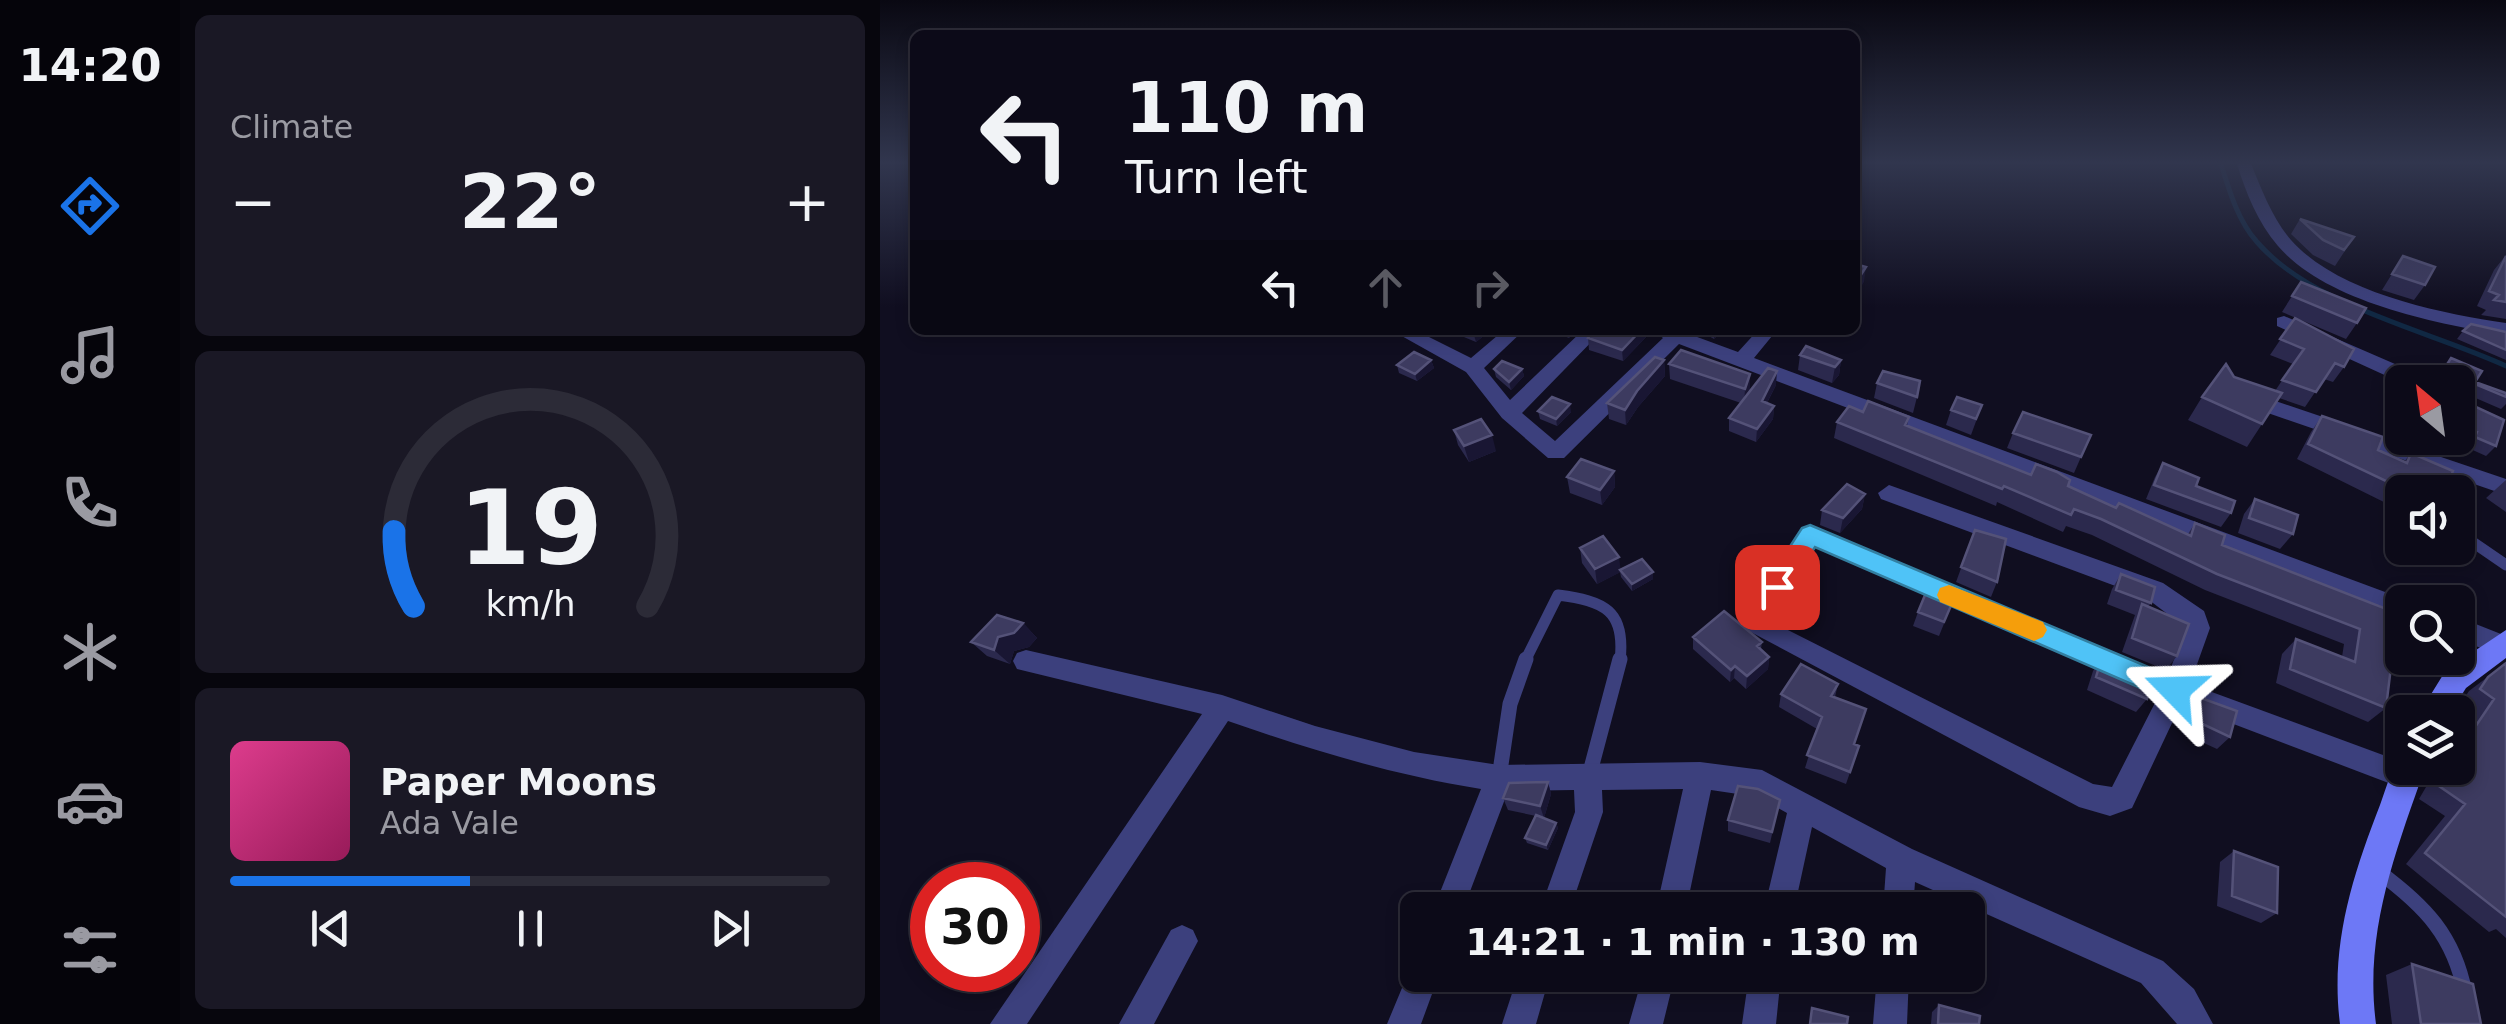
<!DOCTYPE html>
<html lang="en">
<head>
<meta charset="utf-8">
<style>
	:root { --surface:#0c0a18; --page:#1a1825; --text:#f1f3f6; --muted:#9a9aa2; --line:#2c2b37; --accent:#1a73e8 }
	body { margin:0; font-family:"DejaVu Sans",sans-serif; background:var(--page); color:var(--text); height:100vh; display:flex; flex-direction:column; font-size:38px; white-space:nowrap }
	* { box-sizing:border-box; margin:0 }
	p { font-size:32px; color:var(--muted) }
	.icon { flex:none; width:55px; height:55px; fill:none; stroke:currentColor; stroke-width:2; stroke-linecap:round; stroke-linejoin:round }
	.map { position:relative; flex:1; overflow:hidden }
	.drawer { display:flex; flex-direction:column; gap:15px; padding:15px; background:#07060d; width:700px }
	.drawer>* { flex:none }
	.top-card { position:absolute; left:30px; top:30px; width:950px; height:305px; border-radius:15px; box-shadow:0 5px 15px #0003,0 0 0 2px var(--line); background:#0c0a18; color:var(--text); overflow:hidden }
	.needle { width:65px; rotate:331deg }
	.controls { position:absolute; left:1505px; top:365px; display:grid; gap:20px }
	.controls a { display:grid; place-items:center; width:90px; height:90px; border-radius:15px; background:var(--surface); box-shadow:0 5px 15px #0003,0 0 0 2px var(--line); font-size:50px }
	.speed { position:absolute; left:30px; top:862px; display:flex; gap:20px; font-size:50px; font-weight:700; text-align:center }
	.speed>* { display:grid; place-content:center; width:130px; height:130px; border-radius:50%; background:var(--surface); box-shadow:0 5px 15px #0003,0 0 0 2px var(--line); line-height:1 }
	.speed .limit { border:15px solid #d22; background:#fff; color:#111 }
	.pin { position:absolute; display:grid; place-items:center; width:85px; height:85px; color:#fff; margin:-42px; border-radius:20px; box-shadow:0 5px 15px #0006 }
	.me { position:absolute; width:110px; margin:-55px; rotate:292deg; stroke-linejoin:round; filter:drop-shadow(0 0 8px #0008) }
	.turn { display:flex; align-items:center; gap:35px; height:210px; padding:0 50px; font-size:45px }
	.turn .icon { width:130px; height:130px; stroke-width:2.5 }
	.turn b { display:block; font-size:70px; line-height:85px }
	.lanes { display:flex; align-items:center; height:95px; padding:0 50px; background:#0003; justify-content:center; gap:50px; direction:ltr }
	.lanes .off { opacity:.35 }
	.big { font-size:75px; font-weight:800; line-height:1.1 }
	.drawer .tile { flex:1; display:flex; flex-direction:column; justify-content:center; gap:15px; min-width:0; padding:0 35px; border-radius:15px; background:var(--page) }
	.drawer .dial { align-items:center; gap:0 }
	.dial svg { height:260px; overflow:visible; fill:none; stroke:var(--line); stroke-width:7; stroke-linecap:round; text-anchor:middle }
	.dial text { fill:var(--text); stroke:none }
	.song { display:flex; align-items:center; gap:30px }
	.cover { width:120px; height:120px; border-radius:15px; background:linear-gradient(135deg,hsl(330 70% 55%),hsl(330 70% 35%)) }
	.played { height:10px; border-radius:5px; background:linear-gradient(90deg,var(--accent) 40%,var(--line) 40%) }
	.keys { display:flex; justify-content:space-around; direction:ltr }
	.heat { display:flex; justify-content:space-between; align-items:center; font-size:55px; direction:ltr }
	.trip { position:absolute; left:520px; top:892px; width:585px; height:100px; border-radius:15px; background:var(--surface); box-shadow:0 5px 15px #0003,0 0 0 2px var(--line); font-weight:800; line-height:100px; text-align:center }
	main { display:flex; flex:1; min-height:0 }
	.tab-bar { display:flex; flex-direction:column; width:180px; justify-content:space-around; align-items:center; background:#05040a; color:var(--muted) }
	.tab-bar .icon { width:70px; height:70px }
	.tab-bar .on { color:var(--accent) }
	.tab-bar b { font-size:45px; color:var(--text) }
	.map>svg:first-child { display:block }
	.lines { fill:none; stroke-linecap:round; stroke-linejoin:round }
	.stream { stroke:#102843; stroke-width:5 }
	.service-far1 { stroke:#3c407d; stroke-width:11 }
	.service { stroke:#3c407d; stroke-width:15 }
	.minor { fill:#3c407d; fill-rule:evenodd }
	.secondary { fill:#6d78f6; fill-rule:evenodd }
	.wall { fill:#2b294d }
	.shaded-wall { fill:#191633 }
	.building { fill:#3d3b60; stroke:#545278; stroke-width:2.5 }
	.route { fill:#4fc3f7; stroke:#337fa1; stroke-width:2.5 }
	.slow { fill:#f59e0b }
</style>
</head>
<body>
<main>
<nav class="tab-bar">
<b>14:20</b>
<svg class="icon on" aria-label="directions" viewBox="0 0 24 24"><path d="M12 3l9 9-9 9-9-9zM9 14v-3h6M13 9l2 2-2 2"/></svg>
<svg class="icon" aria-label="music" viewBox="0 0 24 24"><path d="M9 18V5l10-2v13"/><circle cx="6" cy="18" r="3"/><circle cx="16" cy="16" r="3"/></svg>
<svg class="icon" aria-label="phone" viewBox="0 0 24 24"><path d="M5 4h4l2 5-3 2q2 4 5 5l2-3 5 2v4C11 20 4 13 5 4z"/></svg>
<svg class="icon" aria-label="climate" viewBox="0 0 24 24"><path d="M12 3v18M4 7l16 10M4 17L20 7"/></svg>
<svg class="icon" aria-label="car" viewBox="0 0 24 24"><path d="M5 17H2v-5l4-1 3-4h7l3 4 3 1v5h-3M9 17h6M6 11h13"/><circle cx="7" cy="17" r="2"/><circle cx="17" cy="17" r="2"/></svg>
<svg class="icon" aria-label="filters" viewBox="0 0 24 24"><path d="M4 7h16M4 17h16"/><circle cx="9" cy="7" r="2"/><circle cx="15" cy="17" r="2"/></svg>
</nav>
<section class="drawer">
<div class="tile"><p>Climate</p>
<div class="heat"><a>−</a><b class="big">22°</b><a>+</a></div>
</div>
<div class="tile dial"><svg viewBox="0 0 100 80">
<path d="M14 69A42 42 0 1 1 86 69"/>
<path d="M14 69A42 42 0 0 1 8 46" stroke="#1a73e8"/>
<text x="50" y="56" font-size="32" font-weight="700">19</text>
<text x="50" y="72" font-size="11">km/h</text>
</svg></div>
<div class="tile">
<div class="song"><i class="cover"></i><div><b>Paper Moons</b><p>Ada Vale</p></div></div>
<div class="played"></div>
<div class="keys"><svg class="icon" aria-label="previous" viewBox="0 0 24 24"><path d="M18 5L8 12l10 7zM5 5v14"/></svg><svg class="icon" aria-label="pause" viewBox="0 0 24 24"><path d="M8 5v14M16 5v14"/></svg><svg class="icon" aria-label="next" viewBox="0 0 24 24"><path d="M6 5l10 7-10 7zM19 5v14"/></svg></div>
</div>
</section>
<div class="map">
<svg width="1626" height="1024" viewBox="0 0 1626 1024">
	<rect width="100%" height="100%" fill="#100e20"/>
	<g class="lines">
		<path class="stream" d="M1341 164C1349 190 1358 221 1377 242 1432 306 1550 331 1626 366"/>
		<path class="service-far1" d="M1578 532 1626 565
			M645 661 678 595C724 601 746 610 740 661"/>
		<path class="service" d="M709 776 740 659
			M619 778 630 704 646 659
			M1499 872C1545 906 1574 936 1585 993"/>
		<path class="minor" d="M1357 164H1371C1382 190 1392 218 1411 240 1458 293 1559 313 1626 323V335C1557 324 1446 302 1398 246 1378 223 1366 193 1357 164Z
			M1404 316 1545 377 1548 382 1522 383 1397 326V318Z
			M511 330H535L591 358 624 330H644L604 368 630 400 703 330H723L642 413 675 441 783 338 772 330H811L809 334 858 352 878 330H897L874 358 1532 602H1522V618L1513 615 799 344 684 458H668L622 418 586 372Z
			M1366 391 1626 479V495L1359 403 1356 398 1359 393Z
			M1009 485 1283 583 1324 611 1330 628 1310 684 1522 762V768H1537L1541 777 1537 786 1527 790 1301 704 1252 808 1230 816 1199 807 867 630 864 623 922 528 930 525 1288 675 1306 628 1265 597 1001 499 998 493ZM935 546 1279 695 1232 787 1213 784 892 622Z
			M1578 617 1626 636V654L1621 656 1578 639Z
			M146 650 342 695 435 726 534 752 619 765 820 762 882 770 1032 849 1283 961 1314 989 1333 1024H1297L1261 983 1035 882 1033 910H1003L1006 868 932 827 914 910H884L907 813 878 797 831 790 806 910H776L803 789 722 790 723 812 690 910H660L695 812 694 790 628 791 583 910H553L601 789C513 775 431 750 348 721L147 1024H110L322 714 137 669 133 661 137 653Z
			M302 925 313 930 318 941 274 1024H239L291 930Z
			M538 961V975H559L541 1024H507L532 964Z
			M638 975H670L656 1024H622Z
			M763 975H795L783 1024H749Z
			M869 975H901L896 1024H862Z
			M997 975H1029L1027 1024H993Z"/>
		<path class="secondary" d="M1626 630V658L1586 688 1571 712H1540L1566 670Z
			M1522 756V768H1545C1515 853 1484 933 1496 1024H1460C1450 946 1472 877 1500 805 1506 789 1511 768 1522 756Z"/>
	</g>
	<path class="wall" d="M1420 219 1474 237 1455 266 1433 255 1411 234Z
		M1626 255V319L1601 315 1606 310 1597 306 1614 270Z
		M1523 256 1545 285 1534 300 1502 290Z
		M1412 296 1477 323 1466 339 1402 312Z
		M1415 318 1464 367 1453 382 1444 379 1425 407 1399 398 1367 447 1308 420 1322 397 1354 377 1395 391 1413 364 1390 355Z
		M578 330H611L596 342 579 335Z
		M669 330H699L689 338Z
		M714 330H770V333L743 361 709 350 708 338Z
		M818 330H844L834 339Z
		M1583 331 1626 332V360L1577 339Z
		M920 355 961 360 959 375 952 383 918 370Z
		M1571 358 1595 382 1626 393V404L1621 409 1584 393 1585 402 1616 446 1606 456 1586 447 1588 442 1575 438H1578V382H1553Z
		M551 360 554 368 537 381 519 373 517 365Z
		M784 360 785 376 758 407 746 425 729 419 727 403Z
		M789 364 870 389 868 394 896 385 887 403 894 406 893 419 876 442 849 431V418L861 403 790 379Z
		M614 369H642L644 376 631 390 616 377Z
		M997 383 1037 397 1033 413 994 398Z
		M1102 405 1091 435 1066 425 1071 410Z
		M658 411 691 412 677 426 660 419Z
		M983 412 1029 417 1027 426 1151 475 1188 486 1236 508 1308 534 1315 523 1342 545 1522 615V657L1514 664 1511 663 1506 708 1488 722 1396 683 1402 654 1416 639 1462 657 1464 644 1325 590 1212 535 1186 526 1183 532 1117 502 1116 506 954 438 957 422Z
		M1442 416 1498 450 1524 462 1531 453 1564 492H1522V511L1417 459 1431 432Z
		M574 430 616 451 589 462 578 445Z
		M1133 433 1201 457 1194 473 1127 448Z
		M1283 463 1351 513 1341 527 1266 499 1275 477Z
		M734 471 735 487 722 505 690 493 687 477Z
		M1626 480V512L1606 498Z
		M985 494 982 509 960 533 940 525 942 510Z
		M1375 499 1413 534 1400 549 1358 533 1364 514Z
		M1522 519V536L1516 533Z
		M1095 530 1117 582 1111 597 1076 582Z
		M700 548 741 570 773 579 752 591 741 577 740 572 717 584 702 563Z
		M1241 574 1271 603 1268 607 1297 656 1286 670 1242 652 1255 615 1227 604 1232 589Z
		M1076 594 1059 636 1033 626 1038 612Z
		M143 623 157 638 149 647 134 651 130 664 107 656 91 642Z
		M813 637 882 642 881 649 889 657 888 669 866 689 854 678 850 682 813 649Z
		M1222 657 1267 699 1256 712 1207 690 1213 671Z
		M1626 663V938L1616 929 1609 932 1526 864 1565 816 1539 799 1553 775 1564 768H1578V738L1595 712 1581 703 1589 691Z
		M958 684 955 697 974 744 979 746 966 784 925 768 937 729 899 707 901 694Z
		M1321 698 1350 737 1337 749 1302 733 1309 711Z
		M668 782 671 794 664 818 658 816 676 823 678 828 668 850 647 843 645 838 656 816 628 810 623 798Z
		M900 800 890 843 848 831V820Z
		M1354 851 1397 913 1381 923 1337 906 1340 862Z
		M1532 964 1601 1024H1512L1506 975Z
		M1059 1005 1099 1024H1051L1052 1012Z"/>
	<path class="shaded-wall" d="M986 267 984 282 975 296V284Z
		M600 330H611L596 342 594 335Z
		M688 330H699L689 338Z
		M761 330H770V333L743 361 742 350Z
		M834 330H844L834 339Z
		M551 360 554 368 537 381 535 374Z
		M784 360 785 376 758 407 746 425 745 410 757 391Z
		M961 360 959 375 952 383 955 367Z
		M642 369 644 376 631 390 629 382Z
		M897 371 896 385 881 414 882 401Z
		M870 374V389L864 404 865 389Z
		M690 404 691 412 677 426 676 419Z
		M894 406 893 419 876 442 877 429Z
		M612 435 616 451 589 462 584 446Z
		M734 471 735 487 722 505 720 490Z
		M985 494 982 509 960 533 963 518Z
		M739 557 741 572 717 584 715 569Z
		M773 572V579L752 591V584Z
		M143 623 157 638 149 647 134 651 130 664 114 650 118 637Z
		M889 657 888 669 866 689 867 676Z
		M855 666 854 678 850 682 851 670Z
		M668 782 671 794 664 818 660 806Z
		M676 823 678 828 668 850 666 845Z"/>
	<path class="building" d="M1420 219 1474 237 1464 250 1443 240Z
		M1523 256 1555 267 1545 285 1512 274Z
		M1626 256V302L1614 300 1619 295 1609 291Z
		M975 264 986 267 975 284Z
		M1421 282 1486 308 1477 323 1412 296Z
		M1415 318 1474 349 1464 367 1455 363 1436 392 1402 380 1424 349 1400 339Z
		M1591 324 1626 332V350L1583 331Z
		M584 330H600L594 335Z
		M714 330H761L742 350 708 338Z
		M926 346 961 360 955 367 920 355Z
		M801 350 870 374 865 389 789 364Z
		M534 352 551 360 535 374 517 365Z
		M775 357 784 360 757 391 745 410 727 403Z
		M1571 358 1602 371 1595 382 1626 393V397L1588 381 1583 384 1585 402 1624 420 1616 446 1595 437 1597 432 1578 425V382H1566L1568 377 1561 374Z
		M622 361 642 369 629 382 614 369Z
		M1346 364 1354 377 1402 393 1382 424 1322 397Z
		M888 368 897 371 882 401 894 406 877 429 849 418Z
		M1003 371 1040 381 1037 397 997 383Z
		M672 397 690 404 676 419 658 411Z
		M1077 397 1102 405 1096 419 1071 410Z
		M988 401 1029 417 1025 425 1151 475 1156 464 1177 472 1190 480 1188 486 1236 508 1239 503 1311 536 1315 523 1345 535 1342 545 1522 615V645L1514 642 1506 708 1410 669 1416 639 1475 662 1480 629 1337 574 1221 519 1194 509 1191 515 1124 486 1122 489 957 422 969 406 983 412Z
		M1143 412 1211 435 1201 457 1133 433Z
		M1442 416 1503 437 1498 450 1527 463 1531 453 1573 471 1564 492H1529L1428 444Z
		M601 419 612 435 584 446 574 430Z
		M701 459 734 471 720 490 687 477Z
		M1283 463 1319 478 1316 486 1355 501 1351 513 1274 485Z
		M967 484 985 494 963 518 942 510Z
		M1375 499 1418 515 1413 534 1369 518Z
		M1095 530 1126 539 1117 582 1081 567Z
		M723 536 739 557 715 569 700 548Z
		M762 559 773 572 752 584 740 570Z
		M1241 574 1275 587 1271 603 1236 590Z
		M1050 583 1076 594 1064 622 1038 612Z
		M1262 604 1309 624 1297 656 1252 638Z
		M844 611 882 642 877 646 889 657 867 676 855 666 851 670 813 637Z
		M117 615 143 623 134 633 118 637 114 650 91 642Z
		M1222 657 1273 678 1267 699 1216 677Z
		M1626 663V917L1545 853 1585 804 1559 786 1569 768H1578V765L1581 767 1591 733 1614 699 1600 689 1608 677Z
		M921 664 958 684 951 696 986 709 974 744 979 746 970 772 927 755 942 717 901 694Z
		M1321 698 1357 711 1350 737 1314 720Z
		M668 782 660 806 623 798 629 783Z
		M858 786 878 789 900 800 892 832 848 820Z
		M656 815 676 823 666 845 645 838Z
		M1354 851 1398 867 1397 913 1352 896Z
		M1532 964 1593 984 1601 1024H1541Z
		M1059 1005 1100 1016 1099 1024H1058Z
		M932 1008 968 1017 967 1024H930Z"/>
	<linearGradient id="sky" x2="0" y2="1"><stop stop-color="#090812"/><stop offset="0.53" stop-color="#31364e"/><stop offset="1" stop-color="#31364e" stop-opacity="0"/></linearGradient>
	<rect width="1626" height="307" fill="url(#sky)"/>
	<path class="route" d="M930 525 1304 682 1308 690 1304 699 1295 702 1286 699 935 547 905 594H888L885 587 888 580 922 528Z"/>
	<path class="slow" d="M1069 585 1163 622 1167 630 1163 637 1154 641 1060 602 1057 595 1060 588Z"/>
</svg>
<div class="controls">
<a><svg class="needle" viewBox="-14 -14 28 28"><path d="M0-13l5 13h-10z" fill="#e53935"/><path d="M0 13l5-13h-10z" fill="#9a9aa2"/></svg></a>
<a><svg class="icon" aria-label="sound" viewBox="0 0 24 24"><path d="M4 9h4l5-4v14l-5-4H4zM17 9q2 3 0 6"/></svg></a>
<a><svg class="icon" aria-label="search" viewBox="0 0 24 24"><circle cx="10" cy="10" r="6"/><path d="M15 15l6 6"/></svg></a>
<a><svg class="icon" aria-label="layers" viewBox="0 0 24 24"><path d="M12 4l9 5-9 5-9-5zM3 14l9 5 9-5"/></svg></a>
</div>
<div class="speed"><div class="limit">30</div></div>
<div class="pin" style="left:897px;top:587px;background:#d93025"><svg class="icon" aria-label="arrive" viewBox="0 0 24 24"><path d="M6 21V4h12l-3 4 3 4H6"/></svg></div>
<svg class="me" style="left:1295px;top:690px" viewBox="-20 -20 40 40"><path d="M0-17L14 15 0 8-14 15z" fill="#4fc3f7" stroke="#fff" stroke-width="4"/></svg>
<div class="trip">14:21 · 1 min · 130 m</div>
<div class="top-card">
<div class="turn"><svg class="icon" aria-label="left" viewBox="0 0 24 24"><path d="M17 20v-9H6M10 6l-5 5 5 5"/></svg><div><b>110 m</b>Turn left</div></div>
<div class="lanes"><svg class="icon" aria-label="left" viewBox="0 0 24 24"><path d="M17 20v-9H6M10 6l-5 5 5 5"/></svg><svg class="icon off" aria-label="ahead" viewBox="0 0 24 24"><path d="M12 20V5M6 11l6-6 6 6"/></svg><svg class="icon off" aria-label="right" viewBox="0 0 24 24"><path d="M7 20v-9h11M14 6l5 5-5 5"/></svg></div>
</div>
</div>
</main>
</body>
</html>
